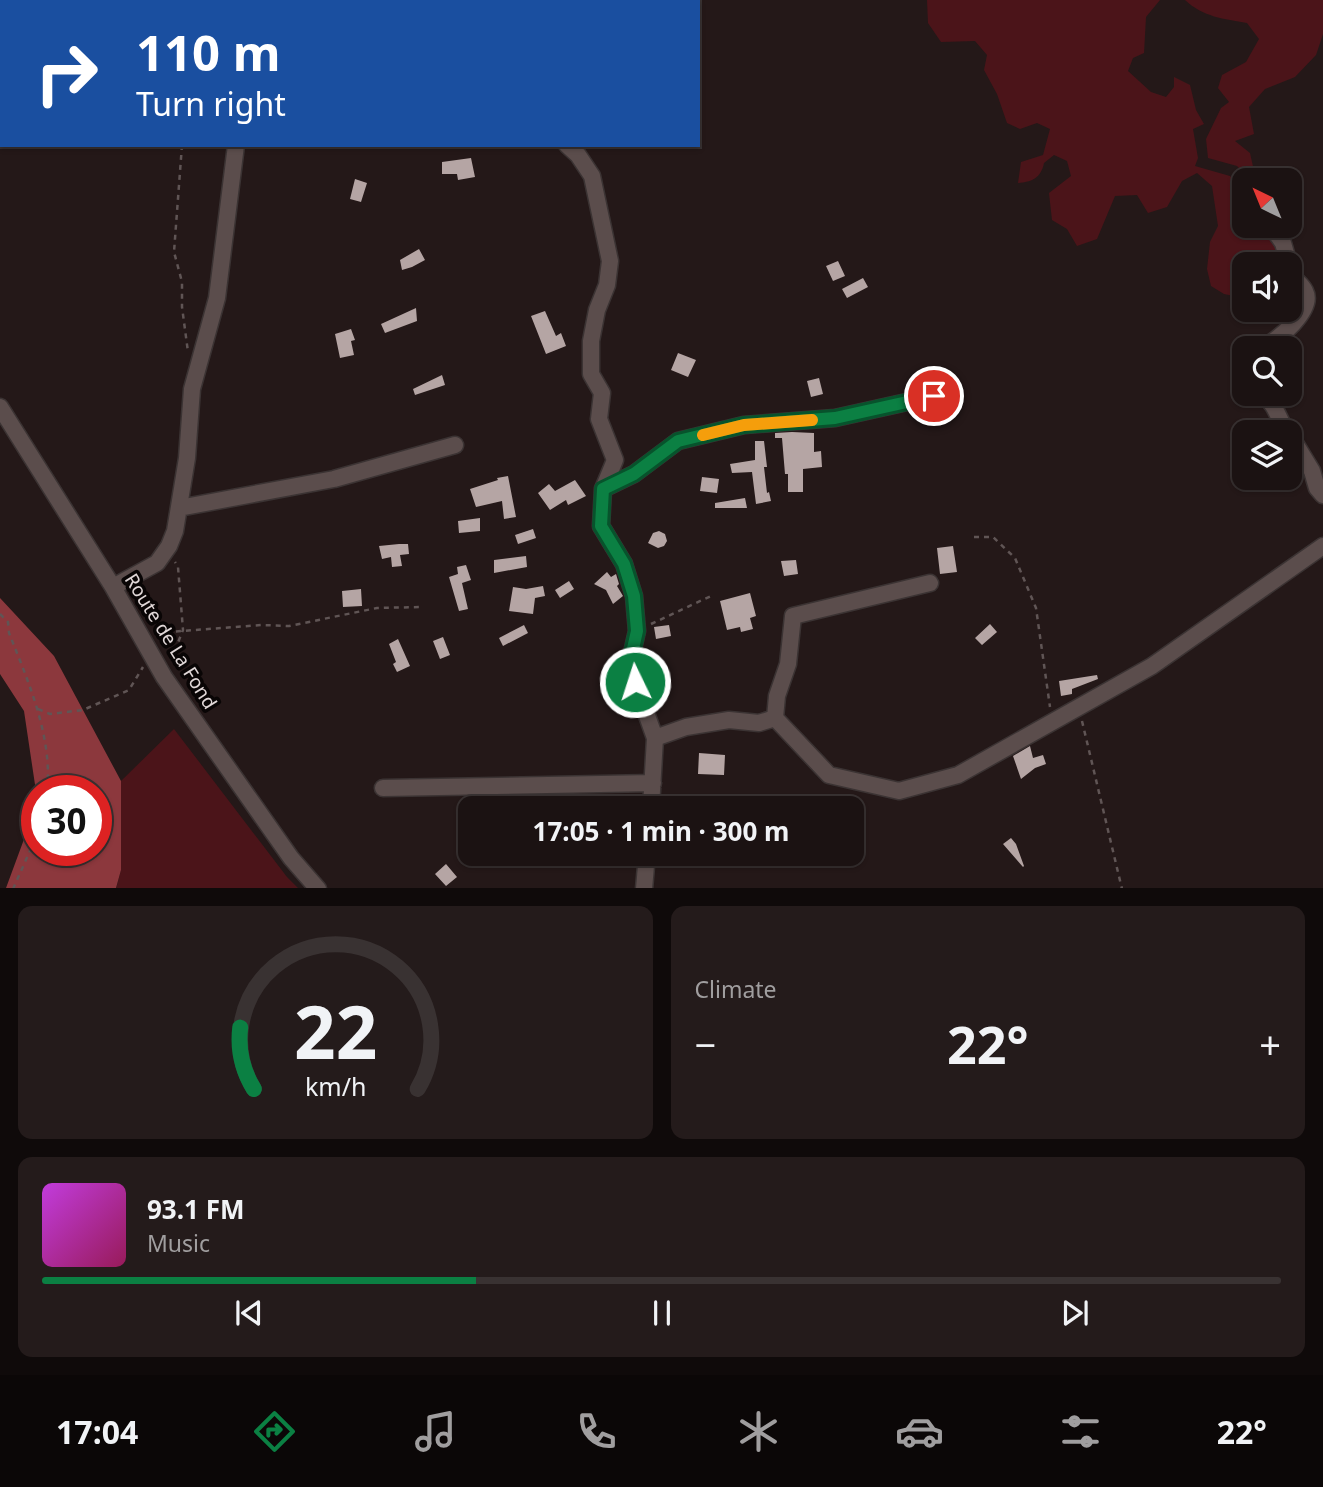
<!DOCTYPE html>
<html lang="en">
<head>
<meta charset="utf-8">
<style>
	:root { --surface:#1b1212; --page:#241b1b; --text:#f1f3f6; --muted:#a09e9f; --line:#393232; --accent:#0b8043 }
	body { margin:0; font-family:"Noto Sans",sans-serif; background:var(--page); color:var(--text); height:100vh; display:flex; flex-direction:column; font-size:26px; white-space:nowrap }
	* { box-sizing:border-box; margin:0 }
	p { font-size:23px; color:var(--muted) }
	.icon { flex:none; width:38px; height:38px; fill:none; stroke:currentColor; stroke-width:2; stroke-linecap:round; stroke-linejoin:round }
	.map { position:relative; height:888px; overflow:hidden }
	.panel { display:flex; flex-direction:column; gap:18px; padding:18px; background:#0f0a0a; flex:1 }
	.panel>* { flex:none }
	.top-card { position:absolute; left:0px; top:0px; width:700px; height:147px; box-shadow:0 2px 5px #0004,0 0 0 2px var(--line); background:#1a4fa0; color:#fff; overflow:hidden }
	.needle { width:46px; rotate:317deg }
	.controls { position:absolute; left:1232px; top:168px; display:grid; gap:14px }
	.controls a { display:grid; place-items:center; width:70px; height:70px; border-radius:14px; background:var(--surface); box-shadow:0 2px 5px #0004,0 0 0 2px var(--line); font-size:35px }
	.speed { position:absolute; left:21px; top:775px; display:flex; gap:14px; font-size:35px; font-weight:700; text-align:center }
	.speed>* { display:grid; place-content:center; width:91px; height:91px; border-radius:50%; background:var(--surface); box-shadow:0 2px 5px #0004,0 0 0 2px var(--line); line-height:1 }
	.speed .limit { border:10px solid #d22; background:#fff; color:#111 }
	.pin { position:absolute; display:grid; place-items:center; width:60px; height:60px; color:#fff; margin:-30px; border:4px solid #fff; border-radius:50%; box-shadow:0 2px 7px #0007 }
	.me { position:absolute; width:77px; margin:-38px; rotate:356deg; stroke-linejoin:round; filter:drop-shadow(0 0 5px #0008) }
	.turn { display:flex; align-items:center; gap:24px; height:147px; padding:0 21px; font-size:32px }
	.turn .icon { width:91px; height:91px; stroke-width:2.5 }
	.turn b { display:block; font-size:49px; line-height:60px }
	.big { font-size:52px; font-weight:700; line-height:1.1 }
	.panel .card { flex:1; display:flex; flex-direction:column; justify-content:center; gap:10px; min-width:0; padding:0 24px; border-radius:14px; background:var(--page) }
	.panel .dial { align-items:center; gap:0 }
	.dial svg { height:182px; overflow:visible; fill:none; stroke:var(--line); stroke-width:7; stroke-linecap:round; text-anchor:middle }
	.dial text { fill:var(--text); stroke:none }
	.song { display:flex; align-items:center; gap:21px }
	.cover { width:84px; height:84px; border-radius:10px; background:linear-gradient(135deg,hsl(290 70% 55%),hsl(330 70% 35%)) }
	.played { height:7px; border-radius:4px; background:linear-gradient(90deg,var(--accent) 35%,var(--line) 35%) }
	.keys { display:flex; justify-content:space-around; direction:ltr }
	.heat { display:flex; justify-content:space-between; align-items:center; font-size:38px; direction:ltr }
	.panel .tiles { flex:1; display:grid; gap:18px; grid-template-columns:1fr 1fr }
	.card:last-child { grid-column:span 2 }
	.trip { position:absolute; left:458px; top:796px; width:406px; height:70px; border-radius:14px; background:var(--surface); box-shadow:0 2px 5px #0004,0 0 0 2px var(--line); font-weight:700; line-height:70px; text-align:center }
	.dock { display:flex; height:112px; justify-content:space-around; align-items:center; background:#0b0707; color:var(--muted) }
	.dock .icon { width:49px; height:49px }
	.dock .selected { color:var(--accent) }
	.dock b { font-size:32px; color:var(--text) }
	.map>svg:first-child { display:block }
	.green { fill:#4b1419 }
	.water { fill:#8c383d }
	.building { fill:#b5a5a4 }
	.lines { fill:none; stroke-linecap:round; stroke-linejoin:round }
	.minor-casing { stroke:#3b3333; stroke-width:19 }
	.path { stroke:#605555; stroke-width:2.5; stroke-dasharray:5 5; stroke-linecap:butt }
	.minor { stroke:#5b4d4c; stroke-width:16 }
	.route-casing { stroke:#07532c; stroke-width:18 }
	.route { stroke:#0b8043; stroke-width:12 }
	.slow { stroke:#f59e0b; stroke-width:12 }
	.labels { text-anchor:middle; stroke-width:7; stroke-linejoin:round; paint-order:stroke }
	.street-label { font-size:19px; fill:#e1d8d8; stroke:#090505 }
</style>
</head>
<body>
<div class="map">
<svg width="1323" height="889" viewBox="0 0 1323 889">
	<rect width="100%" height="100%" fill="#241818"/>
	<path class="green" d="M927 0H1160L1146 17 1144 53 1133 58 1128 71 1151 92 1166 97 1174 87V77L1190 85 1196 110 1204 124 1193 129 1198 158 1195 166 1230 176 1244 191V226H1265L1282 256 1283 264H1244V298L1224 294 1211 286 1207 269 1210 242 1218 226 1212 186 1197 173 1182 181 1167 207 1148 213 1137 195 1115 196 1097 239 1077 246 1067 229 1052 220 1049 193 1071 176 1067 161 1054 155 1044 163C1041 178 1032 182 1018 183L1021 162 1043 155 1050 129 1037 123 1020 129 1007 123 997 94 984 70 987 55 975 41 941 42 928 23Z
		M1185 0H1323V34L1316 55 1295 77 1265 89 1249 107 1254 134 1235 141 1250 153 1256 180H1251L1237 166 1208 158 1206 139 1221 108 1229 102 1218 88 1222 75 1246 62 1259 39 1247 23C1224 19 1203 17 1185 0Z
		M174 729 287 877 298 888 116 889 121 870V781Z"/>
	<path class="water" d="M0 598 54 656 121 781V870L116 888H6L37 804V850H96V791H37V798L24 711 0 674Z"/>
	<path class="building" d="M471 158 475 177 458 180 457 174H442V162Z
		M355 179 367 183 361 202 350 199Z
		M419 249 425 260 412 267 402 270 400 260Z
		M838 261 845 276 833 281 826 266Z
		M863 278 868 287 847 298 842 289Z
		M416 308 417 321 385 333 381 324Z
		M545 311 556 336 561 333 566 346 546 354 531 316Z
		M351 329 355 340 351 341 354 355 340 358 335 334Z
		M678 353 696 360 688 377 671 370Z
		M442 375 445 385 415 395 413 389Z
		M819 378 823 394 811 397 807 381Z
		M792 432 814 433V452L821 451 822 467 803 469V492H788V474H785L782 438H775V433Z
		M755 441H764L767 467H764L767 493 769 492 771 501 756 504 752 472 732 473 730 464 755 460Z
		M508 476 516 517 504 519 502 501 476 507 470 489 498 480 497 478Z
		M702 477 719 479 717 493 700 491Z
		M575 480 586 496 568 505 566 500 550 510 538 493 549 484 555 491Z
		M745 498 747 508H715V503Z
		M480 518V531L459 533 458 521Z
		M533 529 536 538 518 544 515 535Z
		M659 531 665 534 667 541 664 546 658 548 648 543 653 533Z
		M399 544H408L409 554 400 555 402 566 392 567 391 557 382 559 379 546Z
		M953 546 957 572 940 574 937 548Z
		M526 556 527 567 494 573V560Z
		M796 560 798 574 784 576 781 561Z
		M466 565 471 580 462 583 468 609 459 611 449 577 458 574 457 567Z
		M607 572 611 577 616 574 619 584 617 586 623 596 613 604 606 590 594 584Z
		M569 581 574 589 560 598 555 590Z
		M543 586 545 596 535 598 533 614 509 611 513 587 526 589Z
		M361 589 362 606 343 607 342 591Z
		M750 593 756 616 750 618 753 629 741 632 740 627 727 630 720 601Z
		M990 624 997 632 982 645 975 638Z
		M524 625 528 633 503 646 499 638Z
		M669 625 671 636 656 639 654 627Z
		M443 637 450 655 440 659 433 641Z
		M398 639 410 666 397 672 393 664 396 662 389 644Z
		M1097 675 1098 679 1072 689V694L1061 696 1059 681Z
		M1030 746 1033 758 1043 755 1046 764 1035 768 1021 779 1013 756Z
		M699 753 725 755 724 775 698 774Z
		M1011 838 1016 844 1024 866 1023 867 1003 844Z
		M446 864 457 877 446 886 435 874Z"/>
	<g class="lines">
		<g class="minor-casing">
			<path id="minor" d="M279 2 280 0
				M567 145 578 155 592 176 610 261 607 285 597 310 591 341V374L602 393 599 419 615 460 603 489
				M1271 226 1283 243 1289 264
				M1262 348C1277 341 1315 310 1305 291 1301 282 1291 279 1290 269
				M1263 394C1278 408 1277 417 1287 432
				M0 407 113 587 164 677 291 858 318 889
				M1290 435 1312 471 1317 488 1323 495
				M179 508 334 479 455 445
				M113 587 157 563 169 546 175 531 187 458 192 389 217 298 236 145
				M775 718 777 696 788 664 793 616 930 583
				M655 738 686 727 729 720 759 723 775 718 829 775 899 791 958 775 1152 666 1323 546
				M383 788 653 783
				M651 808 655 738 635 682 632 653 637 631 634 596 624 564 601 526 603 489 634 474 678 441 744 425 835 418 934 396
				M644 889 647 854"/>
		</g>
		<path class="path" d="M164 0 166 2
			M182 145 174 252 182 282V307L188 352
			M974 537H993L1015 558 1036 608 1050 707
			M0 614 8 622 9 633C28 681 53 737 47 791
			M651 624 711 596
			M156 633 262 625 289 626 377 608 420 607
			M171 660 183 630 178 567 175 562
			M38 709 50 714 83 710 129 690 143 667
			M1082 721 1122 889
			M13 889 37 835"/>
		<use href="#minor" class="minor"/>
	</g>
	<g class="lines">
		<g class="route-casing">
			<path id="route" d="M635 682 632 653 637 631 634 596 624 564 601 526 603 489 634 474 678 441 744 425 835 418 934 396"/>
		</g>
		<use href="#route" class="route"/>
		<path class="slow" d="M703 435 744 425 812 420"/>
	</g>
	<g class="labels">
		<g class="street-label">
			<text transform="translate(171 641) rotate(58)" y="7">Route de La Fond</text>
		</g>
	</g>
</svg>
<div class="controls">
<a><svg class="needle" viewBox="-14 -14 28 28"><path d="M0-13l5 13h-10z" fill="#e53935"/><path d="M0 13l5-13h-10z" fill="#a09e9f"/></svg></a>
<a><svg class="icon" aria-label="sound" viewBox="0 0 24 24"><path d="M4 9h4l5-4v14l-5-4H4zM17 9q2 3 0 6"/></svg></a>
<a><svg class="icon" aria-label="search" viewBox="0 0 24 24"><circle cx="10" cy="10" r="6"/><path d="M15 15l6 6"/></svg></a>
<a><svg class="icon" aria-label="layers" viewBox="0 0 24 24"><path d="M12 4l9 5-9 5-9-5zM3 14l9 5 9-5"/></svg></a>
</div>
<div class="speed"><div class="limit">30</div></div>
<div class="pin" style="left:934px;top:396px;background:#d93025"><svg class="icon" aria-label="arrive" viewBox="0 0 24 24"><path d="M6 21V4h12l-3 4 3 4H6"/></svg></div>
<svg class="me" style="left:635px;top:682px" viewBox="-20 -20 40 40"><circle r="17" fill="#0b8043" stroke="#fff" stroke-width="3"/><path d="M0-11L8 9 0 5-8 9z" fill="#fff"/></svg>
<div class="trip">17:05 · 1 min · 300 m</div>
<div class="top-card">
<div class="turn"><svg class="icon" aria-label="right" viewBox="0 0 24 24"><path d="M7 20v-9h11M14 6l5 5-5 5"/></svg><div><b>110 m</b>Turn right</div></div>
</div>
</div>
<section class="panel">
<div class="tiles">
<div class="card dial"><svg viewBox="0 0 100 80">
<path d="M14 69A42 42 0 1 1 86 69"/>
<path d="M14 69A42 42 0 0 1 8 42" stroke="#0b8043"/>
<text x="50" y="56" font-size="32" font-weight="700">22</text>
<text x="50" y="72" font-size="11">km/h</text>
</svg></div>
<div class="card"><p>Climate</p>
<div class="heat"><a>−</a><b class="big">22°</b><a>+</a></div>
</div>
<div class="card">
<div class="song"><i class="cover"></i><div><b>93.1 FM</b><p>Music</p></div></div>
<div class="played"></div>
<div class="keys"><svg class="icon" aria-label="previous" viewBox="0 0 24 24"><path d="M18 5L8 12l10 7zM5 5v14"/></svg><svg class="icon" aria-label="pause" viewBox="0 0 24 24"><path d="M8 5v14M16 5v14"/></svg><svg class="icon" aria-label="next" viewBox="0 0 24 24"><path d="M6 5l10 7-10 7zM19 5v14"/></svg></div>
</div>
</div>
</section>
<nav class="dock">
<b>17:04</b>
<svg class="icon selected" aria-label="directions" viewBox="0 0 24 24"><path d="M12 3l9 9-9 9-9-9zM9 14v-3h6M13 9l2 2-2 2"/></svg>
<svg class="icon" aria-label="music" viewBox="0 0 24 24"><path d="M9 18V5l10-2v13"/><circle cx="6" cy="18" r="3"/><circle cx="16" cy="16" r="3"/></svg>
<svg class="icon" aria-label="phone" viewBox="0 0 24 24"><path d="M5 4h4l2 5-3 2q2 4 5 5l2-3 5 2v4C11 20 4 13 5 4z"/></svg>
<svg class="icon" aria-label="climate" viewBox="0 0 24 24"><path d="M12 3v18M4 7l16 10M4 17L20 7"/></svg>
<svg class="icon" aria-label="car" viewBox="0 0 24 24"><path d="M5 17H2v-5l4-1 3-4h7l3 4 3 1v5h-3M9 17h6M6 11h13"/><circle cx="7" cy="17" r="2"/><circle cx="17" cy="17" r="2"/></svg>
<svg class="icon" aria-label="filters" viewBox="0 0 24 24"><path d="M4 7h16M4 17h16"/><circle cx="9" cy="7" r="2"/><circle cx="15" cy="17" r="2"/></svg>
<b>22°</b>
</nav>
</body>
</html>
